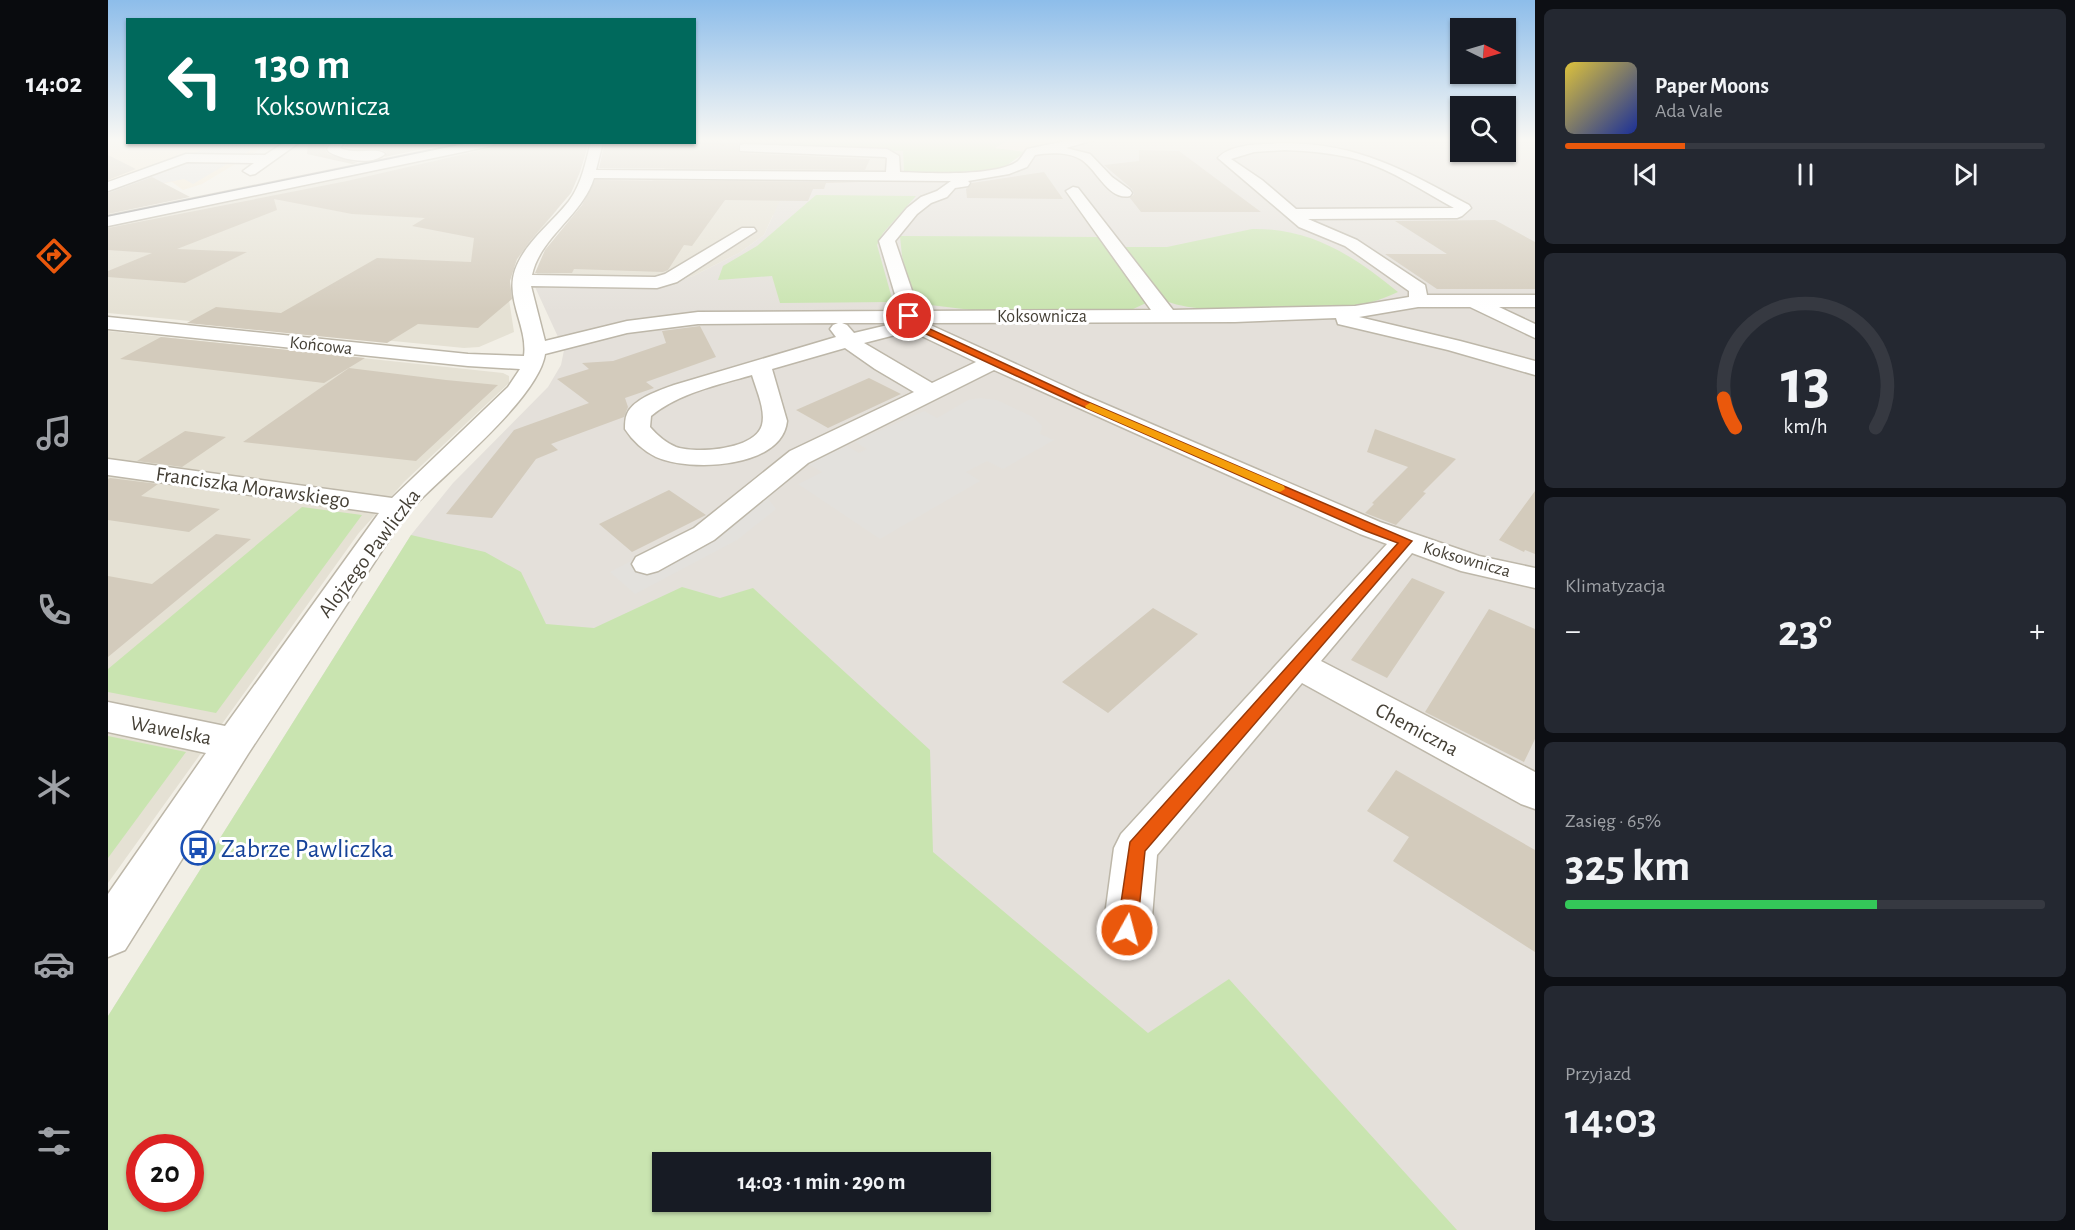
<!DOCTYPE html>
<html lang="pl">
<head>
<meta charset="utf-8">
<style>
	:root { --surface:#171b24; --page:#242831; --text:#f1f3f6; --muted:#9ea1a6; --line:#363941; --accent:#ea580c }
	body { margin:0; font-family:"Alegreya Sans",sans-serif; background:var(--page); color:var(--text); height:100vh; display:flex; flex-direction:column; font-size:22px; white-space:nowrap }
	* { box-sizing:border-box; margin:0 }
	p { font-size:20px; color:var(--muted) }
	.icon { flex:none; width:33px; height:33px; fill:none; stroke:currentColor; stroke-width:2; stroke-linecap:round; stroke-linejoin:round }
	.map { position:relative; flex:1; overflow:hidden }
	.panel { display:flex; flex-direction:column; gap:9px; padding:9px; background:#0d0f14; width:540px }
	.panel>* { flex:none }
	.top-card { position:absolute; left:18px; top:18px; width:570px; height:126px; border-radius:0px; box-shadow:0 2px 4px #0004; background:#00695c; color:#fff; overflow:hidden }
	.needle { width:39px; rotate:95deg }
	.fabs { position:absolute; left:1342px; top:18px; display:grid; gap:12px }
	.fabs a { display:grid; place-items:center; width:66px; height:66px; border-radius:0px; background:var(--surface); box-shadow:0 2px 4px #0004; font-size:30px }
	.speed { position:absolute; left:18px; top:1134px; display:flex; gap:12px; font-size:30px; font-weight:700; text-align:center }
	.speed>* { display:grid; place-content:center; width:78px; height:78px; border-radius:50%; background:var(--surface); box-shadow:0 2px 4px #0004; line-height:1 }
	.speed .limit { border:9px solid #d22; background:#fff; color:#111 }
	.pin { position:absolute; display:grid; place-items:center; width:51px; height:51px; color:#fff; margin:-26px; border:3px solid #fff; border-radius:50%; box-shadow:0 2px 6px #0007 }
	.me { position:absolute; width:66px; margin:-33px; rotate:7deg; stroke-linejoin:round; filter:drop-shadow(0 0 4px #0008) }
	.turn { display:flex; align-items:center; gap:21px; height:126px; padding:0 30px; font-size:27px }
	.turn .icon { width:78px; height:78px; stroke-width:2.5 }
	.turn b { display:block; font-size:42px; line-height:51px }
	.big { font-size:45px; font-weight:700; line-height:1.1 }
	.panel .tile { flex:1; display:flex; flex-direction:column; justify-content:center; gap:9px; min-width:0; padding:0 21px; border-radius:9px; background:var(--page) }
	.panel .dial { align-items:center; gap:0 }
	.dial svg { height:156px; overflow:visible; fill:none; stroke:var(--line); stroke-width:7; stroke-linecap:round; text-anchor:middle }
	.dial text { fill:var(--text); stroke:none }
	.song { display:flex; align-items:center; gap:18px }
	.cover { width:72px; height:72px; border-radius:9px; background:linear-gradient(135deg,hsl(50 70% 55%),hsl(230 70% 35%)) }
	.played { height:6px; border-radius:3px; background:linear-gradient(90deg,var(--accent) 25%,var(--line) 25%) }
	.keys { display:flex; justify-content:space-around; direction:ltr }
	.heat { display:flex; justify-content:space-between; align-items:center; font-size:33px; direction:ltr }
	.charge { height:9px; border-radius:4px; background:linear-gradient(90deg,#34c759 65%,var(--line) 0) }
	.trip { position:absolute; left:544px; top:1152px; width:339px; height:60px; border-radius:0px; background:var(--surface); box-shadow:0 2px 4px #0004; font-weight:700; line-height:60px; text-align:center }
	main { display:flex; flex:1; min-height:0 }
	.dock { display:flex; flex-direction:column; width:108px; justify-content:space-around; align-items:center; background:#090b0e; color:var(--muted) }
	.dock .icon { width:42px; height:42px }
	.dock .current { color:var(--accent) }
	.dock b { font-size:27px; color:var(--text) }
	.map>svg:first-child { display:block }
	.residential { fill:#e5e1d4 }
	.commercial { fill:#f3e7d1 }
	.industrial { fill:#e4e0da; fill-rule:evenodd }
	.green { fill:#c9e4b0; fill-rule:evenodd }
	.parking { fill:#e3e1dd }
	.building { fill:#d3cbbc }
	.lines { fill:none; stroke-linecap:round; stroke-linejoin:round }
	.minor-casing { stroke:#bdb7a9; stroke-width:3 }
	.path { stroke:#beb49b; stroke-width:1.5; stroke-dasharray:1.5 1.5; stroke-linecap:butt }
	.minor { fill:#fff; fill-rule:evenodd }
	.tram { stroke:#959595; stroke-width:1.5 }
	.route { fill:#ea580c; stroke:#983908; stroke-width:1.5 }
	.slow { fill:#f59e0b }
	.labels { text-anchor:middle; stroke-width:6; stroke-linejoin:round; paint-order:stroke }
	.far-street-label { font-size:18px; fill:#443f35; stroke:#fff }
	.street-label { font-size:21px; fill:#443f35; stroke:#fff }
	.near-transit-label { font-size:26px; fill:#164399; stroke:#fff; text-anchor:start }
</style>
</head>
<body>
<main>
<nav class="dock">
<b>14:02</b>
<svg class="icon current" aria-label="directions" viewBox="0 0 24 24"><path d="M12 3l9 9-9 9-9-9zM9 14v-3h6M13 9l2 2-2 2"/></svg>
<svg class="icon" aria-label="music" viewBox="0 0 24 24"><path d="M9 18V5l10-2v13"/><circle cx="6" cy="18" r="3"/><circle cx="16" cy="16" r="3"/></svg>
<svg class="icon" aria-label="phone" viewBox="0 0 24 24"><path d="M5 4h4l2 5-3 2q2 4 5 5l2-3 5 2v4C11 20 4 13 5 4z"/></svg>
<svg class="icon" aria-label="climate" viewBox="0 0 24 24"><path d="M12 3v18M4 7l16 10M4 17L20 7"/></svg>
<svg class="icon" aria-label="car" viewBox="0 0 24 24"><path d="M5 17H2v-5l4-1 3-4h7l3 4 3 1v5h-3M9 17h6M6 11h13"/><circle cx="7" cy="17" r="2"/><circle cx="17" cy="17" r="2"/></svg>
<svg class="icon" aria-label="filters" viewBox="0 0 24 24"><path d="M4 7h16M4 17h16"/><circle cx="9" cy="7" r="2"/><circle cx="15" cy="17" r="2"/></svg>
</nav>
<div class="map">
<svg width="1427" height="1230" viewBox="0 0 1427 1230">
	<rect width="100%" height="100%" fill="#f2efe6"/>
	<path class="residential" d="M633 147 795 151 796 174 665 215 656 235 631 253 585 276 548 287H427L426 284 432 263 527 199 560 165 622 153Z
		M373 148 396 156 348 205 449 210 400 271 398 280 406 332 371 347 356 348 0 313V226Z
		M0 331 395 373 401 376V383L296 482 250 534 0 883Z"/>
	<path class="commercial" d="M901 140H974L917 152 886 149Z
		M138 142 154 148 94 184 75 190 64 182 0 194V143Z"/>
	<path class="industrial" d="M989 140H1353V152H1398V140H1427V1230H0V1016L303 535 345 483 440 387 453 365 456 350 427 287H548L585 276 631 253 656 235 682 179 902 172 927 152ZM32 1148H82V1198H32ZM555 1162H873V1202H555Z"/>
	<path class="green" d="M657 140H901L887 148 917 152 894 169 852 174H796L795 151 642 148Z
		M708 195 808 196 775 233 769 245 785 302 672 303 664 276 610 280 615 266 649 246Z
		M1144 229C1203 228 1246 256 1290 292 1280 296 1270 301 1260 303 1222 309 1076 320 1050 296 1037 285 1025 262 1015 247H1059Z
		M792 236 990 237 1038 303 1023 310 880 312 806 303 794 256Z
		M194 507 254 515 108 713 0 692V669Z
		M303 535 377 552 413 572 438 624 486 628 574 587 612 598 645 588 822 750 825 852 1040 1033 1121 979 1349 1230H0V1016ZM32 1148H82V1198H32ZM555 1162H873V1202H555Z
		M0 736 78 752 0 858Z"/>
	<path class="parking" d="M117 143H133L148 147 85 184 76 179 0 194V182L47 165 74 163 86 157 88 152Z
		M872 398 889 400 925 417 934 426 932 434 946 440 895 469 879 461 858 472 872 481 772 539 690 484 714 472 700 464 739 446 751 453 759 449 747 442 816 411 829 418 860 400Z
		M658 496 668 509 629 540 527 594 502 572 604 519Z"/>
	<path class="building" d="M586 140H694L695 144 635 142 630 144V151L632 153 762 159 757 170 491 168 497 142H586Z
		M200 142H221L217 149 220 154 250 163 244 164 199 154Z
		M239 142H349L276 157 279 153 274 150 236 147Z
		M391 142H481L472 172 463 193 422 241 409 259 402 281 404 299 370 328 310 324 279 343 79 323 108 307 173 313 269 258 363 262 366 238 304 226 317 218 244 214 166 199 169 210 69 249 139 252 77 283 0 277V271L44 253 0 250V228L239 181 383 148Z
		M1031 150 1071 151 1153 212H1033L1022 198 1026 194 1024 189 996 165 1031 161Z
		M0 155 28 169 0 180Z
		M936 172 955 199 859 198 858 189 864 183Z
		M44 177 82 197 0 214V193Z
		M487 180 752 182 718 183 716 189H705L700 201 617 200 584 246 576 245 560 270 555 272 466 269 464 273H427L437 250 474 205Z
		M1387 220 1427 242V289H1329L1277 254H1339L1287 221Z
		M592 326 608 357 538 382 546 388 517 398 520 407 516 417 443 444 450 450 428 459 384 518 338 514 406 430 481 403 449 379 481 369 474 363 505 361 558 343 554 331Z
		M53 337 257 358 216 383 12 359Z
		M241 368 338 380 390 385 308 461 135 442Z
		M761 378 793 394 720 428 688 410Z
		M1267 429 1348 459 1315 492 1318 493 1288 525 1257 513 1266 504 1264 503 1300 467 1259 452Z
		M77 431 118 437 74 467 29 461Z
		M2 478 50 484 33 496 112 509 81 532 0 520V479Z
		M561 490 598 515 524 552 491 524Z
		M1427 491V554L1417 550 1416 552 1391 540Z
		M108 534 143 539 0 657V576L44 584Z
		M1304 578 1337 592 1279 678 1243 660Z
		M1045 608 1090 634 1000 713 954 682Z
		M1381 609 1427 629V739L1416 762 1317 712Z
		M1288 770 1427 850V952L1285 861 1301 837 1259 811Z"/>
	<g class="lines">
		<g class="minor-casing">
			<path id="minor" d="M962 140H986L958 148 982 154 1004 177 1022 190 1024 193 1022 196C1001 201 989 170 974 160 962 152 941 152 927 155L919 167 901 174 860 181 862 183 860 186 847 188 839 197 823 203 809 214 787 241 811 311 1043 310 958 191 965 187 970 188 1065 310 1247 306 1301 297V291L1237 246 1191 227 1110 158C1119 147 1143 144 1157 144 1240 138 1291 167 1361 205L1363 208 1354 216 1349 218 1200 219 1249 240 1317 285 1319 295H1427V307H1391L1427 324V338L1362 307H1310L1251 317 1352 341 1427 361V375L1340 350 1230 324 1228 318 1127 322 818 323 978 396 1272 522 1371 556 1427 568V588L1353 571 1304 553 1213 661 1427 772V809L1413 804 1194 683 1049 855 1043 930 1036 946 1019 953 1002 946 995 930 1006 848 1013 834 1279 544 1252 534 886 370 700 463 606 540 550 571 539 574 528 571 524 564 528 557 586 528 682 451 806 392 767 369 737 348 664 369 679 421C674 469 581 472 548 457 536 451 524 440 517 429 517 424 517 418 519 414 525 399 552 390 566 385L728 337 722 329 725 325 730 323 590 324 519 333 437 354C431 396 345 467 313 499 304 508 297 518 289 528L140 754 17 950 0 957V894L98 753 0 732V702L117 726 271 513 0 475V459L284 498 400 387 412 369 360 366 0 329V317L360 354 416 356C420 327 397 300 407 270 417 242 443 224 461 201 474 183 477 164 483 142H495L488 170 778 172 779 158 777 157 632 151V145L636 144 779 149 791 156 792 172C819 173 889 177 910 161 913 158 916 153 919 149ZM1177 150C1201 151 1227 153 1251 160 1284 170 1315 191 1346 208L1188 209 1154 180 1123 159 1146 152ZM486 178 843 181 829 191 813 197 799 208 771 241 792 311 590 312 519 321 437 341 423 286 549 288 569 282 648 231 646 228H634L557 274 547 277 424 275C432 237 474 216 486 178ZM734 323H795L799 329 868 362 824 383 756 343 791 334 794 330 791 326 784 324 746 333 739 325ZM644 375C648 389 658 410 654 425 647 450 588 454 568 447 558 443 549 435 542 427L543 416C571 393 610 385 644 375Z
				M177 142H192L147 174 142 175 135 171 146 163 79 162 0 191V182L78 154 157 155Z
				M224 142H237L232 148C246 155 269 147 277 154 264 166 235 160 221 152L219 149Z
				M363 142H389L383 146 0 226V216Z"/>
		</g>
		<path class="path" d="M607 140 616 146"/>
		<use href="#minor" class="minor"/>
		<path class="tram" d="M0 216 362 142"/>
	</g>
	<linearGradient id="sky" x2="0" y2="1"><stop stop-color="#8dbdea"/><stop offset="0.45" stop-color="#f9f8f4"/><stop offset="1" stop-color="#f9f8f4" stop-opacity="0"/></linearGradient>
	<rect width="1427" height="312" fill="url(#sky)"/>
	<path class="route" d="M801 314 809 323 973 399 1304 541 1037 851 1029 930 1026 936 1019 939 1012 936 1009 930 1022 842 1290 543 1258 531 967 403 803 327 797 316Z"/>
	<path class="slow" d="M982 403 1176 486 1177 489 1172 492 1168 491 978 408 977 406Z"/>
	<defs>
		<g id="bus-ring" transform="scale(1.725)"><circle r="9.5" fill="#fff" stroke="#1a4fb4" stroke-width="1.5"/><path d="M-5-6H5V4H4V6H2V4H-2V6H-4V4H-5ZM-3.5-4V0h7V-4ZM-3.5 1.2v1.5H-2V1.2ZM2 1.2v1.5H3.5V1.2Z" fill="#1a4fb4"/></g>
	</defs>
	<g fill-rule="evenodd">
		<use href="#bus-ring" x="90" y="848"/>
	</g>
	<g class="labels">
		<g class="far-street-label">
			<text x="934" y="322">Koksownicza</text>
			<text transform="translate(213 345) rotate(6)" y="6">Końcowa</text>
			<text transform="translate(1359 559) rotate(16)" y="6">Koksownicza</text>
		</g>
		<g class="street-label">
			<text transform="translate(145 487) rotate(8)" y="7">Franciszka Morawskiego</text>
			<text transform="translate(261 553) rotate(-53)" y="7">Alojzego Pawliczka</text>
			<text transform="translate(1309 729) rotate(28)" y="7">Chemiczna</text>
			<text transform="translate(63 730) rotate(11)" y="7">Wawelska</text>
		</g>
		<g class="near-transit-label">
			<text x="113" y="857">Zabrze Pawliczka</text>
		</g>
	</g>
</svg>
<div class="fabs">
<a><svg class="needle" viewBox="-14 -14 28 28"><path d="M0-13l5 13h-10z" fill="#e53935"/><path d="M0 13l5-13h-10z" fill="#9ea1a6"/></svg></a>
<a><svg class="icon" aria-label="search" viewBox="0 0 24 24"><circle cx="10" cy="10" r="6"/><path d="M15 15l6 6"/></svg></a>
</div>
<div class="speed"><div class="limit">20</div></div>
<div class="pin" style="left:801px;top:316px;background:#d93025"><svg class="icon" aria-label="arrive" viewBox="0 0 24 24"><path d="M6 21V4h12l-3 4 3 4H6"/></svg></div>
<svg class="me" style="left:1019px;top:930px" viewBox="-20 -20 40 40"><circle r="17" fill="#ea580c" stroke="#fff" stroke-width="3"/><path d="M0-11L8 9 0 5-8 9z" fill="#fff"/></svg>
<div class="trip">14:03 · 1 min · 290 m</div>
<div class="top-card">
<div class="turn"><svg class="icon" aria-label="left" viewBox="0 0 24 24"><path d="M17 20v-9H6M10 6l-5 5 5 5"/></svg><div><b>130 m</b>Koksownicza</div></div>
</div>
</div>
<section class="panel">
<div class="tile">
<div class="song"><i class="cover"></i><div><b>Paper Moons</b><p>Ada Vale</p></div></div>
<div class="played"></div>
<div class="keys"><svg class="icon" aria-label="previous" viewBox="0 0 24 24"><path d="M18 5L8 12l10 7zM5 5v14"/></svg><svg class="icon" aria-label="pause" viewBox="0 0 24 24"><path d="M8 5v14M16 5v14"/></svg><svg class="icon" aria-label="next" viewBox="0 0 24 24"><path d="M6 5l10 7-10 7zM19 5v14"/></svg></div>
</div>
<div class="tile dial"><svg viewBox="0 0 100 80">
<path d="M14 69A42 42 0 1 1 86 69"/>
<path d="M14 69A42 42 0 0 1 8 54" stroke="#ea580c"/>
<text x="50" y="56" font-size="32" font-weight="700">13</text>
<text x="50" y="72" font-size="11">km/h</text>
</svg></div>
<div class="tile"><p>Klimatyzacja</p>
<div class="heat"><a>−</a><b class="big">23°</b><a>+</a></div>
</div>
<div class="tile"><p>Zasięg · 65%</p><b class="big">325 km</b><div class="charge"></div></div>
<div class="tile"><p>Przyjazd</p><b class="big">14:03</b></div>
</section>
</main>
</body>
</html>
